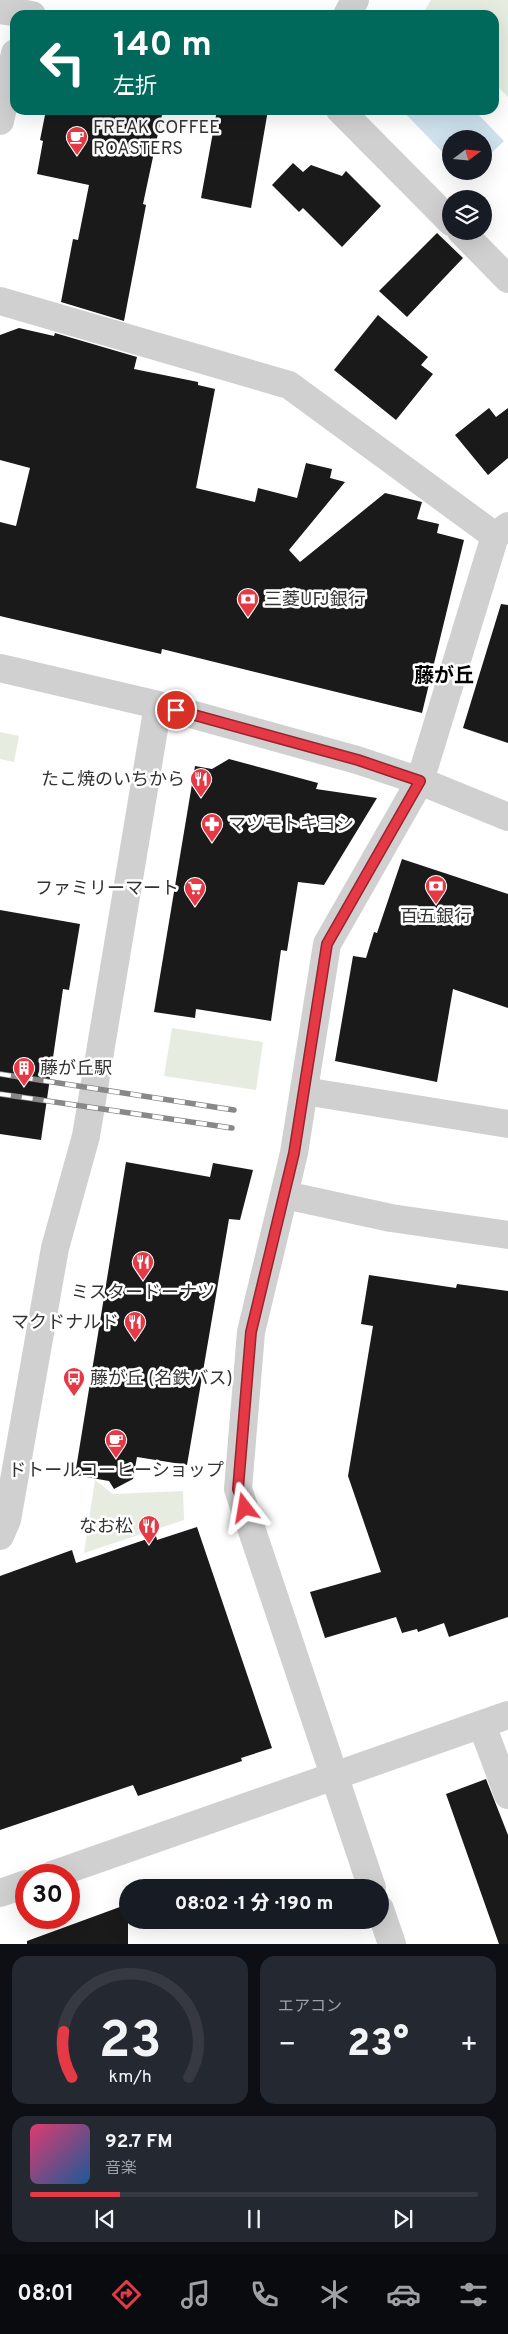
<!DOCTYPE html>
<html lang="ja">
<head>
<meta charset="utf-8">
<style>
	:root { --surface:#171b24; --page:#242831; --text:#f1f3f6; --muted:#9ea1a6; --line:#363941; --accent:#e63946 }
	body { margin:0; font-family:Overpass,"Noto Sans JP",sans-serif; background:var(--page); color:var(--text); height:100vh; display:flex; flex-direction:column; font-size:19px; white-space:nowrap }
	* { box-sizing:border-box; margin:0 }
	p { font-size:16px; color:var(--muted) }
	.icon { flex:none; width:28px; height:28px; fill:none; stroke:currentColor; stroke-width:2; stroke-linecap:round; stroke-linejoin:round }
	.map { position:relative; height:1944px; overflow:hidden }
	.sheet { display:flex; flex-direction:column; gap:12px; padding:12px; background:#0d0f14; flex:1 }
	.sheet>* { flex:none }
	.banner { position:absolute; left:10px; top:10px; width:489px; height:105px; border-radius:15px; box-shadow:0 5px 20px #0002; background:#00695c; color:#fff; overflow:hidden }
	.needle { width:32px; rotate:74deg }
	.fabs { position:absolute; left:442px; top:130px; display:grid; gap:10px }
	.fabs a { display:grid; place-items:center; width:50px; height:50px; border-radius:50%; background:var(--surface); box-shadow:0 5px 20px #0002; font-size:25px }
	.speed { position:absolute; left:15px; top:1864px; display:flex; gap:10px; font-size:25px; font-weight:700; text-align:center }
	.speed>* { display:grid; place-content:center; width:65px; height:65px; border-radius:50%; background:var(--surface); box-shadow:0 5px 20px #0002; line-height:1 }
	.speed .limit { border:8px solid #d22; background:#fff; color:#111 }
	.pin { position:absolute; display:grid; place-items:center; width:42px; height:42px; color:#fff; margin:-21px; border:2px solid #fff; border-radius:50%; box-shadow:0 1px 5px #0007 }
	.me { position:absolute; width:55px; margin:-28px; rotate:346deg; stroke-linejoin:round; filter:drop-shadow(0 0 4px #0008) }
	.turn { display:flex; align-items:center; gap:18px; height:105px; padding:0 20px; font-size:22px }
	.turn .icon { width:65px; height:65px; stroke-width:2.5 }
	.turn b { display:block; font-size:35px; line-height:42px }
	.big { font-size:38px; font-weight:800; line-height:1.1 }
	.sheet .widget { flex:1; display:flex; flex-direction:column; justify-content:center; gap:8px; min-width:0; padding:0 18px; border-radius:15px; background:var(--page) }
	.sheet .dial { align-items:center; gap:0 }
	.dial svg { height:130px; overflow:visible; fill:none; stroke:var(--line); stroke-width:7; stroke-linecap:round; text-anchor:middle }
	.dial text { fill:var(--text); stroke:none }
	.song { display:flex; align-items:center; gap:15px }
	.cover { width:60px; height:60px; border-radius:8px; background:linear-gradient(135deg,hsl(340 70% 55%),hsl(210 70% 35%)) }
	.played { height:5px; border-radius:2px; background:linear-gradient(90deg,var(--accent) 20%,var(--line) 20%) }
	.keys { display:flex; justify-content:space-around; direction:ltr }
	.heat { display:flex; justify-content:space-between; align-items:center; font-size:28px; direction:ltr }
	.sheet .tiles { flex:1; display:grid; gap:12px; grid-template-columns:1fr 1fr }
	.widget:last-child { grid-column:span 2 }
	.trip { position:absolute; left:119px; top:1879px; width:270px; height:50px; border-radius:25px; background:var(--surface); box-shadow:0 5px 20px #0002; font-weight:800; line-height:50px; text-align:center }
	.menu { display:flex; height:80px; justify-content:space-around; align-items:center; background:#090b0e; color:var(--muted) }
	.menu .icon { width:35px; height:35px }
	.menu .on { color:var(--accent) }
	.menu b { font-size:22px; color:var(--text) }
	.map>svg:first-child { display:block }
	.green { fill:#e6ecdf }
	.water { fill:#cfe2ee }
	.building { fill:#1a1a1a }
	.lines { fill:none; stroke-linecap:round; stroke-linejoin:round }
	.minor { stroke:#d0d0d0; stroke-width:28 }
	.rail-casing { stroke:#888; stroke-width:5.5 }
	.rail { stroke:#fff; stroke-width:4; stroke-dasharray:11; stroke-linecap:butt }
	.route-casing { stroke:#96252e; stroke-width:12 }
	.route { stroke:#e63946; stroke-width:9 }
	.labels { text-anchor:middle; stroke-width:5; stroke-linejoin:round; paint-order:stroke }
	.poi-label { font-size:18px; fill:#333; stroke:#fff; text-anchor:start }
	.quarter-label { font-size:20px; font-weight:bold; fill:#000; stroke:#fff }
</style>
</head>
<body>
<div class="map">
<svg width="508" height="1944" viewBox="0 0 508 1944">
	<rect width="100%" height="100%" fill="#fff"/>
	<path class="green" d="M431 0H508V97L494 83V15H427L424 12Z
		M0 732 19 736 14 762 0 759Z
		M172 1028 263 1042 256 1090 164 1076Z
		M95 1480 113 1494 183 1491 184 1520 84 1553Z"/>
	<path class="water" d="M402 110H474L504 141 484 160V139H451V161Z"/>
	<path class="building" d="M46 110H163L143 204 146 205 124 321 61 302 73 239 78 240 89 185 37 174 43 141 40 140Z
		M217 110H268L251 208 201 198Z
		M293 163 303 172 311 165 342 176 346 171 381 206 342 247 303 208 299 212 272 185Z
		M437 233 463 258 407 317 379 291Z
		M378 315 428 357 421 365 433 374 396 420 334 370Z
		M19 328 54 336 55 333 137 357 134 369 198 382V385L215 389 196 488 255 502 258 488 297 498 306 463 332 469 330 478 345 482 289 550 300 562 385 493 422 502 417 519 439 524 437 533 464 540 422 713 162 649 161 654 0 616V522L16 526 30 468 0 460V335Z
		M489 408 496 417 508 408V458L488 475 455 435Z
		M501 604 508 605V743L463 728Z
		M229 759 318 783 316 789 377 798 324 885 298 882 287 951 281 950 271 1021 196 1009 195 1018 154 1012 195 766 212 769Z
		M402 859 508 894V1008L453 989 437 1082 335 1061 353 956 366 958 374 932 377 933Z
		M0 910 80 924 69 990 63 989 41 1140 0 1134Z
		M126 1162 210 1177 213 1163 253 1170 240 1220 229 1219 187 1465 137 1457 133 1479 114 1489 109 1481 75 1475Z
		M369 1275 456 1288 457 1284 508 1291V1617L449 1637 444 1623 418 1632 417 1629 402 1633 396 1617 325 1638 310 1592 381 1572 348 1476 373 1326 361 1324Z
		M197 1527 272 1748 241 1758 242 1761 138 1796 133 1785 0 1830V1576L72 1550 76 1563 156 1536 157 1540Z
		M486 1779 508 1835V1944H499L446 1794Z
		M128 1904V1944H27V1941Z"/>
	<g class="lines">
		<path class="minor" d="M0 10 32 15
			M347 15 355 0
			M340 110 451 222
			M0 121 15 53
			M461 231 508 279
			M0 301 289 385 495 536
			M0 668 158 705 357 760 420 781 508 817
			M304 1091 508 1124
			M285 1195 391 1218 508 1235
			M0 1536 7 1520 55 1248 86 1136 158 705
			M482 1725 508 1795
			M52 1875 508 1715
			M372 1888 238 1489 251 1332 294 1153 327 944 420 781 495 536 508 526
			M0 1893 26 1884
			M380 1909 392 1944"/>
		<g class="rail-casing">
			<path id="rail" d="M0 1074 234 1110
				M0 1094 232 1128"/>
		</g>
		<use href="#rail" class="rail"/>
	</g>
	<g class="lines">
		<g class="route-casing">
			<path id="route" d="M176 710 358 760 420 781 327 944 294 1153 251 1332 238 1489 245 1508"/>
		</g>
		<use href="#route" class="route"/>
	</g>
	<defs>
		<g id="cafe-pin" transform="scale(1.125)"><path d="M0 17L-7.5 6A9.5 9.5 0 1 1 7.5 6Z" fill="#e63946" stroke="#fff"/><path d="M-5.5-4.5H6V0H3Q3 3.5 0 3.5H-2.5Q-5.5 3.5-5.5 0ZM3-3.2v2h1.7v-2ZM-6 4.5H4V6H-6Z" fill="#fff"/></g>
		<g id="bank-pin" transform="scale(1.125)"><path d="M0 17L-7.5 6A9.5 9.5 0 1 1 7.5 6Z" fill="#e63946" stroke="#fff"/><path d="M-6-4H6V4H-6ZM0-2.3a2.3 2.3 0 1 0 0 4.6a2.3 2.3 0 1 0 0-4.6Z" fill="#fff"/></g>
		<g id="restaurant-pin" transform="scale(1.125)"><path d="M0 17L-7.5 6A9.5 9.5 0 1 1 7.5 6Z" fill="#e63946" stroke="#fff"/><path d="M-5-6h1v4h1v-4h1v4h1v-4h1v5L-1.5 .5V6h-2V.5L-5-1ZM5-6V6H3V1.5H1.5Q1.5-4 5-6Z" fill="#fff"/></g>
		<g id="pharmacy-pin" transform="scale(1.125)"><path d="M0 17L-7.5 6A9.5 9.5 0 1 1 7.5 6Z" fill="#e63946" stroke="#fff"/><path d="M-2-6h4v4h4v4h-4v4h-4v-4h-4v-4h4Z" fill="#fff"/></g>
		<g id="supermarket-pin" transform="scale(1.125)"><path d="M0 17L-7.5 6A9.5 9.5 0 1 1 7.5 6Z" fill="#e63946" stroke="#fff"/><path d="M-6-5.5h2.5l.6 2H6L4.5 2H-2.5L-4.4-4H-6ZM-1.5 3.2a1.3 1.3 0 1 0 .1 0ZM3 3.2a1.3 1.3 0 1 0 .1 0Z" fill="#fff"/></g>
		<g id="building-pin" transform="scale(1.125)"><path d="M0 17L-7.5 6A9.5 9.5 0 1 1 7.5 6Z" fill="#e63946" stroke="#fff"/><path d="M-4-6H4V6H1V3H-1V6H-4ZM-2.5-4.3h1.7v1.8h-1.7ZM.8-4.3h1.7v1.8H.8ZM-2.5-1h1.7V.8h-1.7ZM.8-1h1.7V.8H.8Z" fill="#fff"/></g>
		<g id="bus-pin" transform="scale(1.125)"><path d="M0 17L-7.5 6A9.5 9.5 0 1 1 7.5 6Z" fill="#e63946" stroke="#fff"/><path d="M-5-6H5V4H4V6H2V4H-2V6H-4V4H-5ZM-3.5-4V0h7V-4ZM-3.5 1.2v1.5H-2V1.2ZM2 1.2v1.5H3.5V1.2Z" fill="#fff"/></g>
	</defs>
	<g fill-rule="evenodd">
		<use href="#cafe-pin" x="77" y="137"/>
		<use href="#bank-pin" x="248" y="599"/>
		<use href="#restaurant-pin" x="201" y="779"/>
		<use href="#pharmacy-pin" x="212" y="824"/>
		<use href="#bank-pin" x="436" y="886"/>
		<use href="#supermarket-pin" x="195" y="888"/>
		<use href="#building-pin" x="24" y="1068"/>
		<use href="#restaurant-pin" x="143" y="1262"/>
		<use href="#restaurant-pin" x="135" y="1322"/>
		<use href="#bus-pin" x="74" y="1378"/>
		<use href="#cafe-pin" x="116" y="1440"/>
		<use href="#restaurant-pin" x="149" y="1526"/>
	</g>
	<g class="labels">
		<g class="poi-label">
			<text x="93" y="133">FREAK COFFEE<tspan x="93" dy="21">ROASTERS</tspan></text>
			<text x="264" y="605">三菱UFJ銀行</text>
			<text x="185" y="785" text-anchor="end">たこ焼のいちから</text>
			<text x="228" y="830">マツモトキヨシ</text>
			<text x="179" y="894" text-anchor="end">ファミリーマート</text>
			<text x="436" y="922" text-anchor="middle">百五銀行</text>
			<text x="40" y="1074">藤が丘駅</text>
			<text x="143" y="1298" text-anchor="middle">ミスタードーナツ</text>
			<text x="119" y="1328" text-anchor="end">マクドナルド</text>
			<text x="90" y="1384">藤が丘 (名鉄バス)</text>
			<text x="116" y="1476" text-anchor="middle">ドトールコーヒーショップ</text>
			<text x="133" y="1532" text-anchor="end">なお松</text>
		</g>
		<g class="quarter-label">
			<text x="444" y="682">藤が丘</text>
		</g>
	</g>
</svg>
<div class="fabs">
<a><svg class="needle" viewBox="-14 -14 28 28"><path d="M0-13l5 13h-10z" fill="#e53935"/><path d="M0 13l5-13h-10z" fill="#9ea1a6"/></svg></a>
<a><svg class="icon" aria-label="layers" viewBox="0 0 24 24"><path d="M12 4l9 5-9 5-9-5zM3 14l9 5 9-5"/></svg></a>
</div>
<div class="speed"><div class="limit">30</div></div>
<div class="pin" style="left:176px;top:710px;background:#d93025"><svg class="icon" aria-label="arrive" viewBox="0 0 24 24"><path d="M6 21V4h12l-3 4 3 4H6"/></svg></div>
<svg class="me" style="left:245px;top:1508px" viewBox="-20 -20 40 40"><path d="M0-17L14 15 0 8-14 15z" fill="#e63946" stroke="#fff" stroke-width="4"/></svg>
<div class="trip">08:02 · 1 分 · 190 m</div>
<div class="banner">
<div class="turn"><svg class="icon" aria-label="left" viewBox="0 0 24 24"><path d="M17 20v-9H6M10 6l-5 5 5 5"/></svg><div><b>140 m</b>左折</div></div>
</div>
</div>
<section class="sheet">
<div class="tiles">
<div class="widget dial"><svg viewBox="0 0 100 80">
<path d="M14 69A42 42 0 1 1 86 69"/>
<path d="M14 69A42 42 0 0 1 9 41" stroke="#e63946"/>
<text x="50" y="56" font-size="32" font-weight="700">23</text>
<text x="50" y="72" font-size="11">km/h</text>
</svg></div>
<div class="widget"><p>エアコン</p>
<div class="heat"><a>−</a><b class="big">23°</b><a>+</a></div>
</div>
<div class="widget">
<div class="song"><i class="cover"></i><div><b>92.7 FM</b><p>音楽</p></div></div>
<div class="played"></div>
<div class="keys"><svg class="icon" aria-label="previous" viewBox="0 0 24 24"><path d="M18 5L8 12l10 7zM5 5v14"/></svg><svg class="icon" aria-label="pause" viewBox="0 0 24 24"><path d="M8 5v14M16 5v14"/></svg><svg class="icon" aria-label="next" viewBox="0 0 24 24"><path d="M6 5l10 7-10 7zM19 5v14"/></svg></div>
</div>
</div>
</section>
<nav class="menu">
<b>08:01</b>
<svg class="icon on" aria-label="directions" viewBox="0 0 24 24"><path d="M12 3l9 9-9 9-9-9zM9 14v-3h6M13 9l2 2-2 2"/></svg>
<svg class="icon" aria-label="music" viewBox="0 0 24 24"><path d="M9 18V5l10-2v13"/><circle cx="6" cy="18" r="3"/><circle cx="16" cy="16" r="3"/></svg>
<svg class="icon" aria-label="phone" viewBox="0 0 24 24"><path d="M5 4h4l2 5-3 2q2 4 5 5l2-3 5 2v4C11 20 4 13 5 4z"/></svg>
<svg class="icon" aria-label="climate" viewBox="0 0 24 24"><path d="M12 3v18M4 7l16 10M4 17L20 7"/></svg>
<svg class="icon" aria-label="car" viewBox="0 0 24 24"><path d="M5 17H2v-5l4-1 3-4h7l3 4 3 1v5h-3M9 17h6M6 11h13"/><circle cx="7" cy="17" r="2"/><circle cx="17" cy="17" r="2"/></svg>
<svg class="icon" aria-label="filters" viewBox="0 0 24 24"><path d="M4 7h16M4 17h16"/><circle cx="9" cy="7" r="2"/><circle cx="15" cy="17" r="2"/></svg>
</nav>
</body>
</html>
